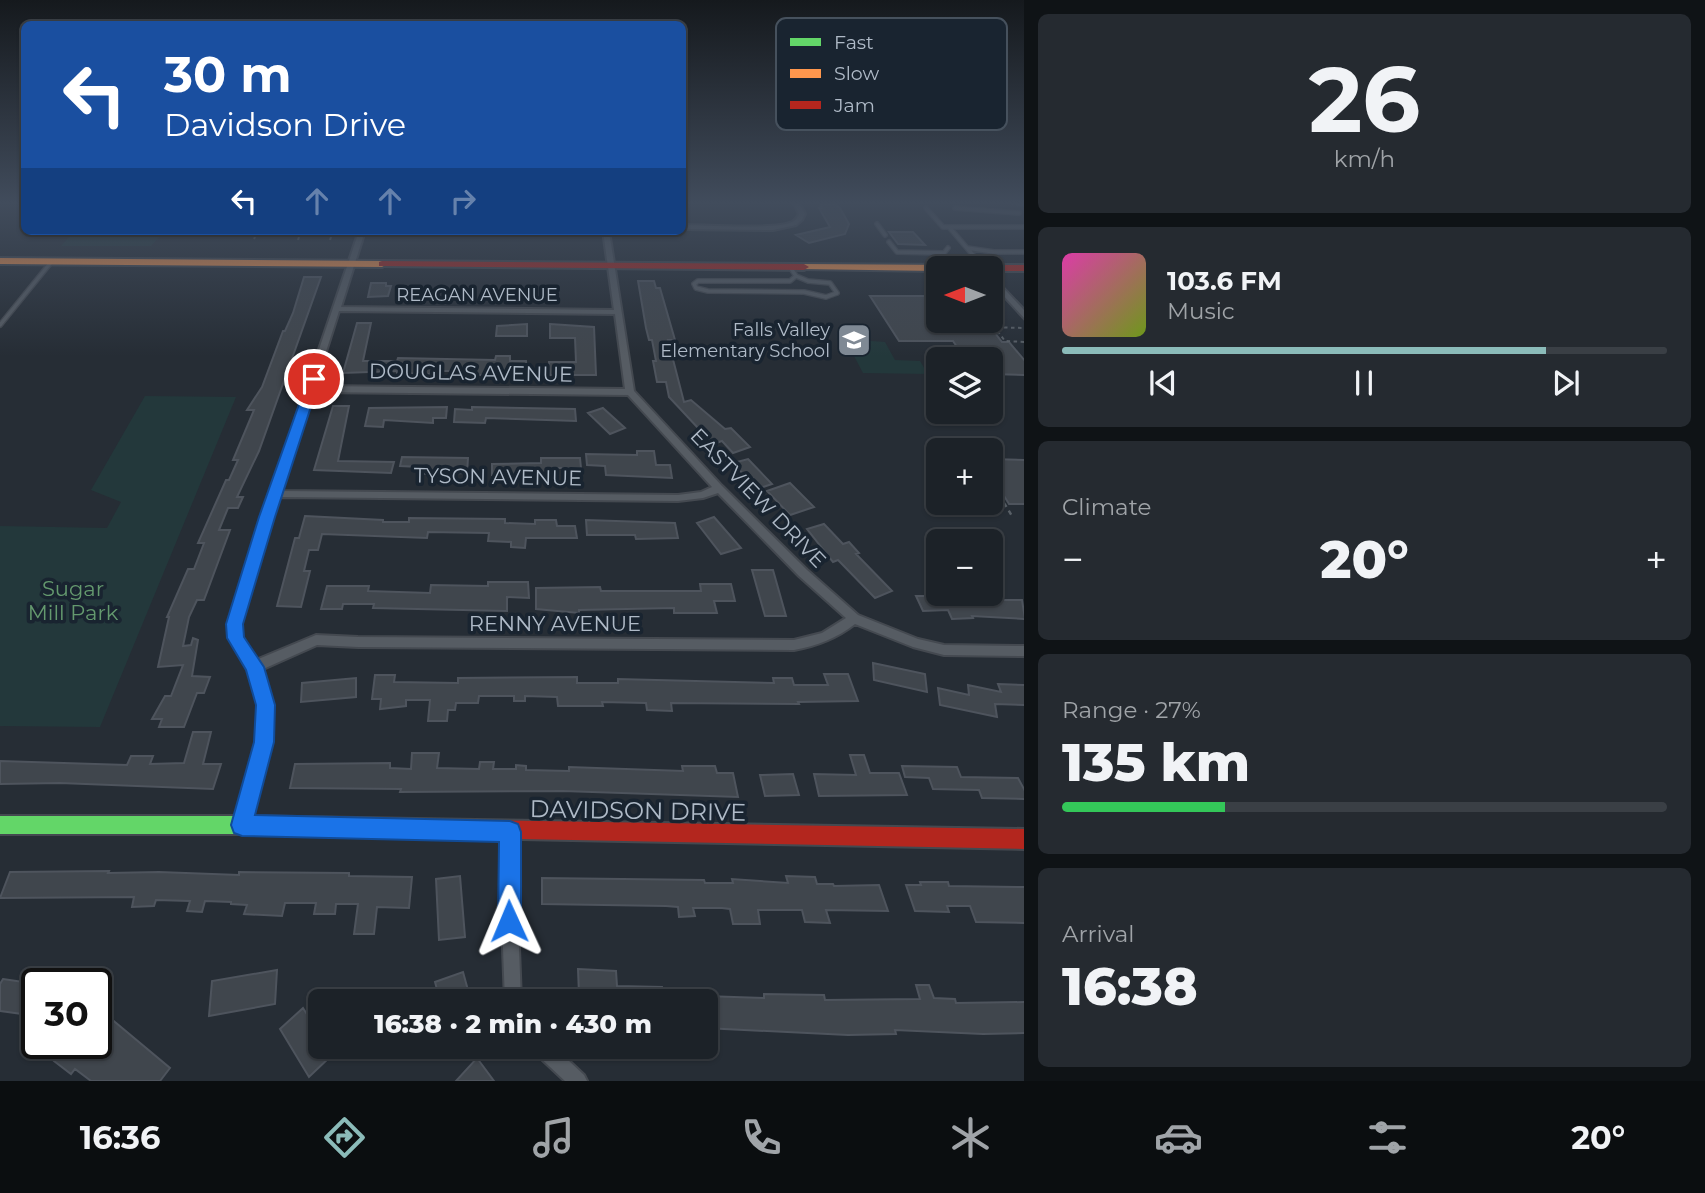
<!DOCTYPE html>
<html lang="en">
<head>
<meta charset="utf-8">
<style>
	:root { --surface:#1c2228; --page:#252a30; --text:#f1f3f6; --muted:#a0a4a8; --line:#3a3f45; --accent:#8bbbb9 }
	body { margin:0; font-family:Montserrat,sans-serif; background:var(--page); color:var(--text); height:100vh; display:flex; flex-direction:column; font-size:26px; white-space:nowrap }
	* { box-sizing:border-box; margin:0 }
	p { font-size:23px; color:var(--muted) }
	.icon { flex:none; width:38px; height:38px; fill:none; stroke:currentColor; stroke-width:2; stroke-linecap:round; stroke-linejoin:round }
	.map { position:relative; flex:1; overflow:hidden }
	.drawer { display:flex; flex-direction:column; gap:14px; padding:14px; background:#0f1316; width:681px }
	.drawer>* { flex:none }
	.guide { position:absolute; left:21px; top:21px; width:665px; height:214px; border-radius:10px; box-shadow:0 2px 5px #0004,0 0 0 2px var(--line); background:#1a4fa0; color:#fff; overflow:hidden }
	.needle { width:46px; rotate:270deg }
	.tools { position:absolute; left:926px; top:256px; display:grid; gap:14px }
	.tools a { display:grid; place-items:center; width:77px; height:77px; border-radius:10px; background:var(--surface); box-shadow:0 2px 5px #0004,0 0 0 2px var(--line); font-size:35px }
	.speed { position:absolute; left:21px; top:968px; display:flex; gap:14px; font-size:35px; font-weight:700; text-align:center }
	.speed>* { display:grid; place-content:center; width:91px; height:91px; border-radius:50%; background:var(--surface); box-shadow:0 2px 5px #0004,0 0 0 2px var(--line); line-height:1 }
	.speed .limit { border:4px solid #111; border-radius:10px; background:#fff; color:#111 }
	.pin { position:absolute; display:grid; place-items:center; width:60px; height:60px; color:#fff; margin:-30px; border:4px solid #fff; border-radius:50%; box-shadow:0 2px 7px #0007 }
	.me { position:absolute; width:77px; margin:-38px; rotate:359deg; stroke-linejoin:round; filter:drop-shadow(0 0 5px #0008) }
	.turn { display:flex; align-items:center; gap:24px; height:147px; padding:0 28px; font-size:32px }
	.turn .icon { width:91px; height:91px; stroke-width:2.5 }
	.turn b { display:block; font-size:49px; line-height:60px }
	.lanes { display:flex; align-items:center; height:66px; padding:0 28px; background:#0003; justify-content:center; gap:35px; direction:ltr }
	.lanes .off { opacity:.35 }
	.big { font-size:52px; font-weight:800; line-height:1.1 }
	.drawer .card { flex:1; display:flex; flex-direction:column; justify-content:center; gap:10px; min-width:0; padding:0 24px; border-radius:10px; background:var(--page) }
	.drawer .dial { align-items:center; gap:0 }
	.dial b { font-size:91px; line-height:1 }
	.song { display:flex; align-items:center; gap:21px }
	.cover { width:84px; height:84px; border-radius:10px; background:linear-gradient(135deg,hsl(320 70% 55%),hsl(80 70% 35%)) }
	.played { height:7px; border-radius:4px; background:linear-gradient(90deg,var(--accent) 80%,var(--line) 80%) }
	.keys { display:flex; justify-content:space-around; direction:ltr }
	.heat { display:flex; justify-content:space-between; align-items:center; font-size:38px; direction:ltr }
	.charge { height:10px; border-radius:5px; background:linear-gradient(90deg,#34c759 27%,var(--line) 0) }
	.trip { position:absolute; left:308px; top:989px; width:410px; height:70px; border-radius:10px; background:var(--surface); box-shadow:0 2px 5px #0004,0 0 0 2px var(--line); font-weight:800; line-height:70px; text-align:center }
	.menu { display:flex; height:112px; justify-content:space-around; align-items:center; background:#0b0e10; color:var(--muted) }
	.menu .icon { width:49px; height:49px }
	.menu .current { color:var(--accent) }
	.menu b { font-size:32px; color:var(--text) }
	main { display:flex; flex:1; min-height:0 }
	.map>svg:first-child { display:block }
	.green { fill:#23383b }
	.lines { fill:none; stroke-linecap:round; stroke-linejoin:round }
	.canal { fill:#314760; fill-rule:evenodd }
	.building { fill:#40464d; stroke:#4e545d; stroke-width:2 }
	.lane-casing { stroke:#444950; stroke-width:6 }
	.street-casing { stroke:#444950; stroke-width:4 }
	.fast-casing { stroke:#444950; stroke-width:4 }
	.slow-casing { stroke:#444950; stroke-width:4 }
	.jam-casing { stroke:#444950; stroke-width:4 }
	.path-far1 { stroke:#585f66; stroke-width:2; stroke-dasharray:3.5 3.5; stroke-linecap:butt }
	.path { stroke:#585f66; stroke-width:2.5; stroke-dasharray:4.5 4.5; stroke-linecap:butt }
	.lane { stroke:#565c63; stroke-width:3.5 }
	.street { fill:#565c63; fill-rule:evenodd }
	.fast { fill:#63d668; fill-rule:evenodd }
	.slow { fill:#ff974d; fill-rule:evenodd }
	.jam { fill:#b3261e; fill-rule:evenodd }
	.route { fill:#1a73e8; stroke:#114b97; stroke-width:2 }
	.labels { text-anchor:middle; stroke-width:7; stroke-linejoin:round; paint-order:stroke }
	.far-street-label { font-size:18px; fill:#afbac7; stroke:#192430 }
	.far-poi-label { font-size:18px; fill:#afbac7; stroke:#192430; text-anchor:end }
	.street-label { font-size:21px; fill:#afbac7; stroke:#192430 }
	.park-label { font-size:21px; fill:#64996e; stroke:#192430 }
	.near-street-label { font-size:24px; fill:#afbac7; stroke:#192430 }
	.key { fill:#192430; stroke:#46515d; stroke-width:2 }
	.key-label { font-size:19px; fill:#afbac7 }
</style>
</head>
<body>
<main>
<div class="map">
<svg width="1025" height="1081" viewBox="0 0 1025 1081">
	<rect width="100%" height="100%" fill="#262d35"/>
	<path class="green" d="M74 231H165L151 246H61Z
		M845 339 885 342 895 360 920 361 928 374 863 373Z
		M145 396 236 397 100 727 0 726V526L107 528 121 502 91 490Z"/>
	<g class="lines">
		<path class="canal" d="M1008 204H1025V207Z"/>
	</g>
	<path class="building" d="M820 204H834L840 208 849 224 845 234 809 243 796 235 830 227 819 208H822Z
		M889 232H913L925 245 898 244Z
		M304 277H321L259 451 237 497H243L238 508H228L219 530H230L204 600H197L189 617 183 646 191 645 193 638 198 640 192 676 210 677 204 693H197L184 727H159L162 719H152L165 696H171L183 665 158 667 169 617H167L188 569H194L204 543H198L226 480H229L238 460H233L254 410H247L262 387 283 331H285L293 313Z
		M638 281H654L656 288H660L675 340H668L684 402 691 400 725 429 731 428 750 447 733 453 722 441 713 444 669 397 666 382H657L653 361H656L652 340H649L646 328Z
		M371 283H386V286H391L388 296 368 297Z
		M870 296H938V320H985L1002 342H1009L1025 361V375L990 374V359H965L953 341H899Z
		M357 323H371L363 361H397L398 358 495 360 496 356H510V361H526L527 371 487 375H453V371H431L430 374 397 373V371L343 373Z
		M527 324V336H496L497 326Z
		M550 324 594 327 596 375H550L549 362H576L575 338H550Z
		M333 406H349L338 461 394 462 391 473 314 470Z
		M447 407 446 418H433V423L384 420 383 427 365 426 369 408Z
		M472 407 575 409 576 421 486 418 485 423 454 422 455 409 472 410Z
		M603 408 625 428 610 434 588 413Z
		M637 451H654L656 465H670L672 478 606 475 605 466 587 465 586 454 637 455Z
		M402 457 468 458 467 473 420 474 421 467 400 466Z
		M541 458H580L581 468H558V475H492V464L541 463Z
		M748 459 772 484 757 489 733 463Z
		M990 459 1025 460V504H1009L990 473Z
		M790 483 814 507 790 515 767 491Z
		M305 516 383 520V522H409V518L505 519V523L535 524V520H556L557 526H575L577 538H526L525 548 511 547V542L488 541 489 533 428 532 427 538 322 534 318 550H309L304 571H310L301 607 277 606 295 538H299Z
		M714 517 741 548 721 554 697 523Z
		M586 520 675 523 678 538 636 539 635 535H587Z
		M824 524 843 544 849 542 859 553 856 554 892 591 875 598 838 560 833 562 807 529Z
		M752 570H773L786 616H765Z
		M488 582H528L529 598 507 597V611L373 608 374 604H343L342 609H321L327 586H369L368 591 430 593 431 585 488 586Z
		M700 584H731L735 601H714L717 613H674V608L579 610V613L536 609V588L600 587 601 591H701Z
		M916 596H960L963 600H1022L1025 619 972 616 973 618 952 619 948 610 923 611Z
		M873 663 925 674 927 692 874 680Z
		M824 674H848L858 701 798 702 799 704 671 703 672 711 647 710 646 703 602 702 603 706H558L557 697 525 696V701H514V696H479L478 703H456L455 710H448L447 721H428L430 700H406V706L380 709 381 699H372L375 675H395L394 682 458 683V678L577 677V683H618V679L774 683 773 678H792L794 685H828Z
		M356 678V697L301 702 302 683Z
		M998 684 1025 685V705L995 704 997 717 940 705 938 688 969 695 968 685 1001 692Z
		M193 732H211L203 764H221L213 789 60 783 0 784V761L127 765 131 756H153L150 764 184 763Z
		M412 753H439L437 768 479 769 480 762H494L493 769H516V765L526 766V770L569 771V767L683 771 682 766H715L717 773H733L738 797 563 791 400 792 401 789 290 788 295 764 390 763V768L411 769Z
		M850 755H864L870 773H899L907 795 819 796 814 774 856 775Z
		M902 766 957 767 961 777 1018 778 1025 791V799L982 798 979 790 933 789 929 778 905 777Z
		M793 774 799 795 765 796 760 775Z
		M109 871 108 873 159 872 239 875V872L349 873V876L412 877 409 908 377 907 374 934H354L358 904H336L335 914H314L316 903H285L282 916 244 914 247 905 231 904V902L205 901 202 912 187 911 190 901 156 900 154 906 132 907 134 897 0 898 10 872Z
		M460 876 465 937 439 940 436 879Z
		M786 876 815 877 817 884H833L834 886 879 885 888 911 826 910 830 923 805 922 802 910H758L760 924H733L730 909 722 908H693L695 916 679 917 678 907 666 906 542 904V878L704 880 705 883H733L732 879 788 883Z
		M920 882H948L949 886 1025 887V923L976 922 970 906H947L949 912 915 911 906 885H921Z
		M578 969 616 971 617 986 662 987 664 1001H627V997L579 995Z
		M277 970 275 1004 209 1016 212 981Z
		M463 972 471 1001H440L435 982Z
		M3 979 37 984V1016L0 1011V984Z
		M916 985H929L934 998 955 999 956 1003 1025 1002V1033L983 1034 895 1030 896 1034 848 1035 705 1028V996L764 998V994L824 995 825 1000 920 999Z
		M303 1008 320 1035V1046H328L333 1054 309 1077 280 1029Z
		M103 1012 170 1068 160 1081H91L75 1069 71 1074 54 1061 62 1049 54 1043H96V1021Z
		M477 1058 494 1081H456Z"/>
	<g class="lines">
		<g class="lane-casing">
			<path id="lane" d="M926 208 943 227H949
				M955 208 1019 213
				M877 224 885 235
				M889 242 897 252 944 253 948 248
				M967 248 994 252H1025
				M790 267 796 276
				M984 268 949 227H1025
				M796 276 808 281 830 283 837 293 826 297 804 292 708 291 696 288 694 284 698 281H790Z
				M0 325 52 261"/>
		</g>
		<g class="street-casing">
			<path id="street" d="M794 204H800L805 214 802 220 796 225 773 230 682 229V225C705 225 775 230 792 222 796 220 797 218 799 214Z
				M359 231H365L341 307 614 310 603 231H609L634 391 722 486 807 570 858 615 918 639 944 645 1025 646V656L944 655 913 647 855 624C837 638 817 646 794 650L358 647 317 645 261 670 271 705V742L249 825 247 830 242 832 237 830 235 825 257 742 259 705 248 669 229 638V624L262 518ZM339 311 615 314 625 389 315 386ZM313 392 628 395 712 487 701 492 678 495 281 491ZM718 493 799 576 846 618 822 633 794 640 358 637 316 635 256 660 241 637V624L279 497 678 501 703 498Z
				M990 274 1025 311V319L990 281Z
				M510 825 515 827 517 832V896L521 1001H505L501 896 503 832 505 827Z
				M532 1046H553L584 1075 587 1081H565L534 1052Z"/>
		</g>
		<g class="fast-casing">
			<path id="fast" d="M0 816H242L476 820 483 822 486 829 483 836 476 838 242 834H0Z"/>
		</g>
		<g class="slow-casing">
			<path id="slow" d="M0 258 382 261 387 264 382 267 0 264Z
				M804 264 954 265 958 268H938V271L801 269V265Z"/>
		</g>
		<g class="jam-casing">
			<path id="jam" d="M382 261 804 264 809 267 804 270 379 266V262Z
				M990 265H1025V271H990V268H986Z
				M476 820 1025 829V849L476 838 469 836 466 829 469 822Z"/>
		</g>
		<path class="path-far1" d="M254 239 256 235
			M298 240 299 237
			M330 240 333 231
			M990 307 1005 308
			M989 320 1005 341 1025 342
			M990 327 1023 328"/>
		<path class="path" d="M990 480 1012 516"/>
		<use href="#lane" class="lane"/>
		<use href="#street" class="street"/>
		<use href="#fast" class="fast"/>
		<use href="#slow" class="slow"/>
		<use href="#jam" class="jam"/>
	</g>
	<linearGradient id="sky" x2="0" y2="1"><stop stop-color="#15191d"/><stop offset="0.57" stop-color="#414c5c"/><stop offset="1" stop-color="#414c5c" stop-opacity="0"/></linearGradient>
	<rect width="1025" height="356" fill="url(#sky)"/>
	<path class="route" d="M314 376 320 379 275 517 243 624 244 637 264 667 275 705 274 742 255 815 510 821 518 824 521 832V921L518 929 509 933 501 929 498 921 499 842 242 836 234 833 231 825 254 742 256 705 246 670 227 638 226 624 259 517 308 379Z"/>
	<defs>
		<g id="school-square" transform="scale(1.75)"><rect x="-9" y="-9" width="18" height="18" rx="4" fill="#7f8994" stroke="#192430"/><path d="M0-5L7-2L0 1L-7-2ZM-4 1L0 2.5L4 1V4Q0 6-4 4Z" fill="#fff"/></g>
	</defs>
	<g fill-rule="evenodd">
		<use href="#school-square" x="854" y="340"/>
	</g>
	<g class="labels">
		<g class="far-street-label">
			<text x="477" y="301">REAGAN AVENUE</text>
		</g>
		<g class="far-poi-label">
			<text x="830" y="336">Falls Valley<tspan x="830" dy="21">Elementary School</tspan></text>
		</g>
		<g class="street-label">
			<text transform="translate(471 373) rotate(1)" y="7">DOUGLAS AVENUE</text>
			<text transform="translate(498 477) rotate(1)" y="7">TYSON AVENUE</text>
			<text transform="translate(758 498) rotate(46)" y="7">EASTVIEW DRIVE</text>
			<text x="555" y="631">RENNY AVENUE</text>
		</g>
		<g class="park-label">
			<text x="73" y="596">Sugar<tspan x="73" dy="24">Mill Park</tspan></text>
		</g>
		<g class="near-street-label">
			<text transform="translate(638 811) rotate(1)" y="8">DAVIDSON DRIVE</text>
		</g>
	</g>
	<rect x="776" y="18" width="231" height="112" rx="10" class="key"/>
	<rect x="790" y="38" width="31" height="8" fill="#63d668"/>
	<rect x="790" y="69" width="31" height="9" fill="#ff974d"/>
	<rect x="790" y="101" width="31" height="8" fill="#b3261e"/>
	<g class="key-label">
		<text x="834" y="49">Fast</text>
		<text x="834" y="80">Slow</text>
		<text x="834" y="112">Jam</text>
	</g>
</svg>
<div class="tools">
<a><svg class="needle" viewBox="-14 -14 28 28"><path d="M0-13l5 13h-10z" fill="#e53935"/><path d="M0 13l5-13h-10z" fill="#a0a4a8"/></svg></a>
<a><svg class="icon" aria-label="layers" viewBox="0 0 24 24"><path d="M12 4l9 5-9 5-9-5zM3 14l9 5 9-5"/></svg></a>
<a>+</a>
<a>−</a>
</div>
<div class="speed"><div class="limit">30</div></div>
<div class="pin" style="left:314px;top:379px;background:#d93025"><svg class="icon" aria-label="arrive" viewBox="0 0 24 24"><path d="M6 21V4h12l-3 4 3 4H6"/></svg></div>
<svg class="me" style="left:509px;top:921px" viewBox="-20 -20 40 40"><path d="M0-17L14 15 0 8-14 15z" fill="#1a73e8" stroke="#fff" stroke-width="4"/></svg>
<div class="trip">16:38 · 2 min · 430 m</div>
<div class="guide">
<div class="turn"><svg class="icon" aria-label="left" viewBox="0 0 24 24"><path d="M17 20v-9H6M10 6l-5 5 5 5"/></svg><div><b>30 m</b>Davidson Drive</div></div>
<div class="lanes"><svg class="icon" aria-label="left" viewBox="0 0 24 24"><path d="M17 20v-9H6M10 6l-5 5 5 5"/></svg><svg class="icon off" aria-label="ahead" viewBox="0 0 24 24"><path d="M12 20V5M6 11l6-6 6 6"/></svg><svg class="icon off" aria-label="ahead" viewBox="0 0 24 24"><path d="M12 20V5M6 11l6-6 6 6"/></svg><svg class="icon off" aria-label="right" viewBox="0 0 24 24"><path d="M7 20v-9h11M14 6l5 5-5 5"/></svg></div>
</div>
</div>
<section class="drawer">
<div class="card dial"><b>26</b><p>km/h</p></div>
<div class="card">
<div class="song"><i class="cover"></i><div><b>103.6 FM</b><p>Music</p></div></div>
<div class="played"></div>
<div class="keys"><svg class="icon" aria-label="previous" viewBox="0 0 24 24"><path d="M18 5L8 12l10 7zM5 5v14"/></svg><svg class="icon" aria-label="pause" viewBox="0 0 24 24"><path d="M8 5v14M16 5v14"/></svg><svg class="icon" aria-label="next" viewBox="0 0 24 24"><path d="M6 5l10 7-10 7zM19 5v14"/></svg></div>
</div>
<div class="card"><p>Climate</p>
<div class="heat"><a>−</a><b class="big">20°</b><a>+</a></div>
</div>
<div class="card"><p>Range · 27%</p><b class="big">135 km</b><div class="charge"></div></div>
<div class="card"><p>Arrival</p><b class="big">16:38</b></div>
</section>
</main>
<nav class="menu">
<b>16:36</b>
<svg class="icon current" aria-label="directions" viewBox="0 0 24 24"><path d="M12 3l9 9-9 9-9-9zM9 14v-3h6M13 9l2 2-2 2"/></svg>
<svg class="icon" aria-label="music" viewBox="0 0 24 24"><path d="M9 18V5l10-2v13"/><circle cx="6" cy="18" r="3"/><circle cx="16" cy="16" r="3"/></svg>
<svg class="icon" aria-label="phone" viewBox="0 0 24 24"><path d="M5 4h4l2 5-3 2q2 4 5 5l2-3 5 2v4C11 20 4 13 5 4z"/></svg>
<svg class="icon" aria-label="climate" viewBox="0 0 24 24"><path d="M12 3v18M4 7l16 10M4 17L20 7"/></svg>
<svg class="icon" aria-label="car" viewBox="0 0 24 24"><path d="M5 17H2v-5l4-1 3-4h7l3 4 3 1v5h-3M9 17h6M6 11h13"/><circle cx="7" cy="17" r="2"/><circle cx="17" cy="17" r="2"/></svg>
<svg class="icon" aria-label="filters" viewBox="0 0 24 24"><path d="M4 7h16M4 17h16"/><circle cx="9" cy="7" r="2"/><circle cx="15" cy="17" r="2"/></svg>
<b>20°</b>
</nav>
</body>
</html>
